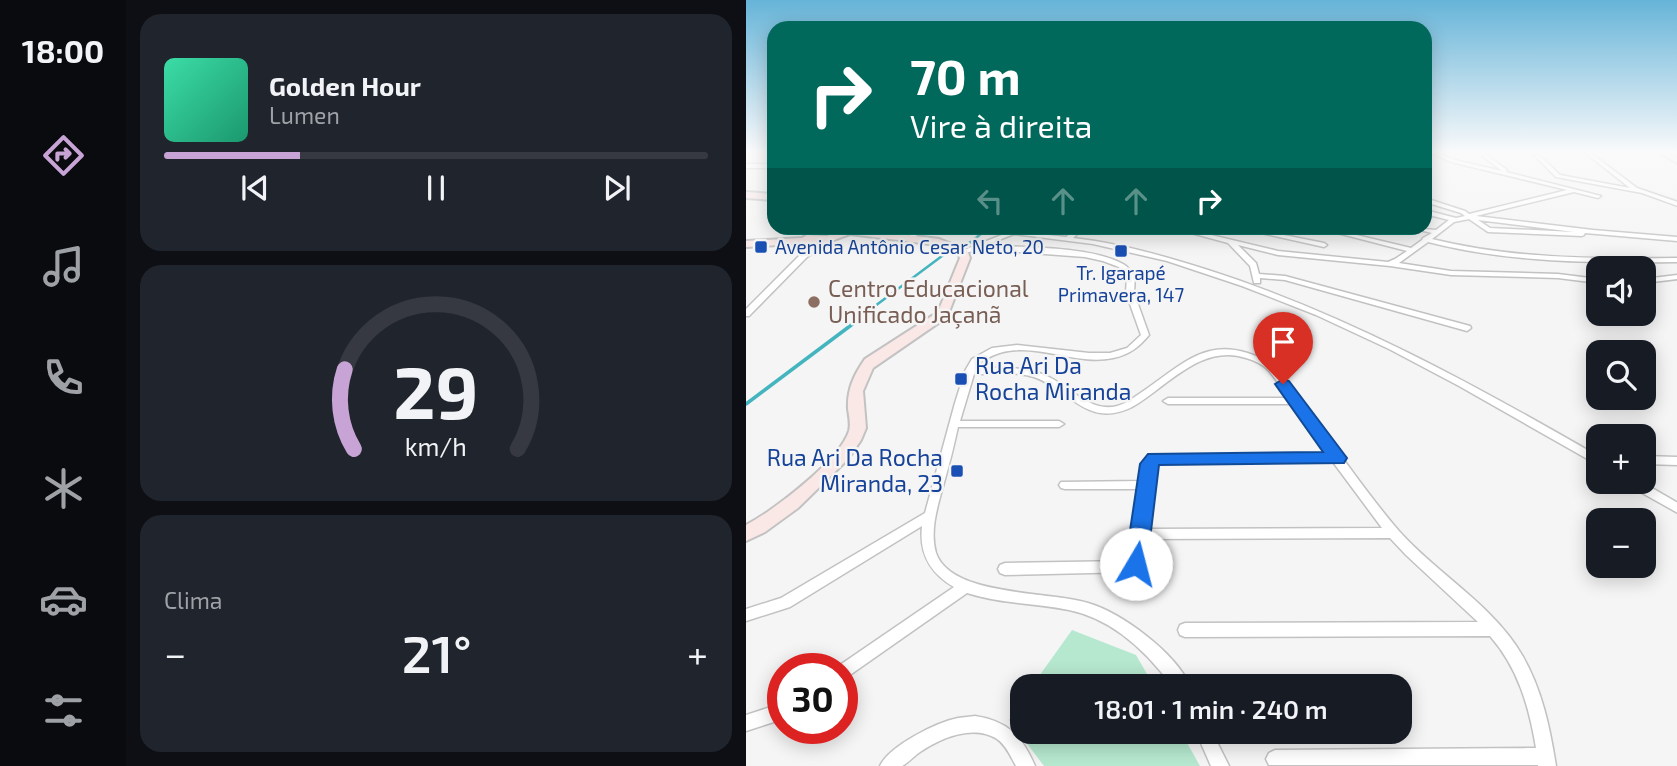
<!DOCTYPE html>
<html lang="pt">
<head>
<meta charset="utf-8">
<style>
	:root { --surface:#171b24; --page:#20242c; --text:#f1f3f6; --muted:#9ea1a6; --line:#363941; --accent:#c8a3d6 }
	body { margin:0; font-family:"Exo 2",sans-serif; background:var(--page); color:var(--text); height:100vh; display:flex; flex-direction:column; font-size:26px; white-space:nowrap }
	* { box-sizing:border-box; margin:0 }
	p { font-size:23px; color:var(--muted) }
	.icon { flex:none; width:38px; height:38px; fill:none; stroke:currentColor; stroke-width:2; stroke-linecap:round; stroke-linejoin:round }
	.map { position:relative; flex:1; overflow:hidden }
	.drawer { display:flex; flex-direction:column; gap:14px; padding:14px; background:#0d0f14; width:620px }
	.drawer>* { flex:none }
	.hud { position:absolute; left:21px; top:21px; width:665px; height:214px; border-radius:21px; box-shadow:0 4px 18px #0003; background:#00695c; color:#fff; overflow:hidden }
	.fabs { position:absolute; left:840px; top:256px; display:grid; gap:14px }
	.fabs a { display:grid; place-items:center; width:70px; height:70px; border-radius:14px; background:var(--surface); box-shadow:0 4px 18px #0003; font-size:35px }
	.speed { position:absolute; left:21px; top:653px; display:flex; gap:14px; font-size:35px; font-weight:700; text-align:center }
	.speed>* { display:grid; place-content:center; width:91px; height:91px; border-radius:50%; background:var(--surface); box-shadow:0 4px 18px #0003; line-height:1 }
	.speed .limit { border:10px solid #d22; background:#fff; color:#111 }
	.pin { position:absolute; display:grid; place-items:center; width:60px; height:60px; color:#fff; margin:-72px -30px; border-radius:50% 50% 50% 0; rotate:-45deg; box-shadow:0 0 7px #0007 }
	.pin .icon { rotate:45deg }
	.me { position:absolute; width:77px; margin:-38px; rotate:8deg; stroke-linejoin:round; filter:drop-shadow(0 0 5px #0008) }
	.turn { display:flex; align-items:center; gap:24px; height:147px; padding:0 28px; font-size:32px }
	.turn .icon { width:91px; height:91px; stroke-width:2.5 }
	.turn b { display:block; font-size:49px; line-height:60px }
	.lanes { display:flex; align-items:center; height:66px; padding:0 28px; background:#0003; justify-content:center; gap:35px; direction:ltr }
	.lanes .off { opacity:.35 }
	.big { font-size:52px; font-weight:600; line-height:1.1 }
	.drawer .tile { flex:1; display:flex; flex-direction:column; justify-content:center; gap:10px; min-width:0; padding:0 24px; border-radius:21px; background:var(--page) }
	.drawer .dial { align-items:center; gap:0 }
	.dial svg { height:182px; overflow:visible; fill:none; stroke:var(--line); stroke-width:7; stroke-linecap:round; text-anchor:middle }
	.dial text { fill:var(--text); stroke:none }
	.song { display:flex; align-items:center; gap:21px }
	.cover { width:84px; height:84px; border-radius:10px; background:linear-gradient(135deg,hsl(160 70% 55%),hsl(160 70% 35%)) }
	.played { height:7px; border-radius:4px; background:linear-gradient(90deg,var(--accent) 25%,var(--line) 25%) }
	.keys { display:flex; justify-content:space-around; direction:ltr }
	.heat { display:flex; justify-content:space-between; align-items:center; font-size:38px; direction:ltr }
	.trip { position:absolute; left:264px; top:674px; width:402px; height:70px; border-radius:21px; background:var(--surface); box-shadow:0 4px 18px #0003; font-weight:600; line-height:70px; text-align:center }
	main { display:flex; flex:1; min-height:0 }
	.tabs { display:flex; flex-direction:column; width:126px; justify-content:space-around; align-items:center; background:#090b0e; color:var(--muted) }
	.tabs .icon { width:49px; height:49px }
	.tabs .selected { color:var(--accent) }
	.tabs b { font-size:32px; color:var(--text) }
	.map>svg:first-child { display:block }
	.green { fill:#b6e8cf }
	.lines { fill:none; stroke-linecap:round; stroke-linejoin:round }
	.stream-far1 { stroke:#44b4bf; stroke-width:2.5 }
	.stream { stroke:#44b4bf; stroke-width:3.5 }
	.street-casing { stroke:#c2c2c3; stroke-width:3 }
	.secondary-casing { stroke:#c2c2c3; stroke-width:4 }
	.street { fill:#fff; fill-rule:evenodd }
	.secondary { fill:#fae8e6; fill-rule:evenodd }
	.route { fill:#1a73e8; stroke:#114b97; stroke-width:2 }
	.transit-dot { fill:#1a4fb4; stroke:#f5f5f6; stroke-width:2.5 }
	.education-dot { fill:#8d6e63; stroke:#f5f5f6; stroke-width:2.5 }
	.labels { text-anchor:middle; stroke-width:5; stroke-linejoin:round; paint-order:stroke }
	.far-transit-label { font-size:19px; fill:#164399; stroke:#f5f5f6; text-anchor:start }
	.education-label { font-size:23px; fill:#785e54; stroke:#f5f5f6; text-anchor:start }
	.transit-label { font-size:23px; fill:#164399; stroke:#f5f5f6; text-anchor:start }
</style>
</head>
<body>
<main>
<nav class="tabs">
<b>18:00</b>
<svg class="icon selected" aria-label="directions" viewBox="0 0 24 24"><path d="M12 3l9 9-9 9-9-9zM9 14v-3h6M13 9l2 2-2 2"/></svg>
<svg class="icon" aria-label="music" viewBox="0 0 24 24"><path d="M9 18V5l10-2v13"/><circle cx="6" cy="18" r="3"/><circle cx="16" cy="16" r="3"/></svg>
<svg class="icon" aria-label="phone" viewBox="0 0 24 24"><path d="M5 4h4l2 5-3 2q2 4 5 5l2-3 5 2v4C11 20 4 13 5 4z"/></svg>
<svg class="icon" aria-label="climate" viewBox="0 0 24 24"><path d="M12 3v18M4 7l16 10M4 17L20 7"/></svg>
<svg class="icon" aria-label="car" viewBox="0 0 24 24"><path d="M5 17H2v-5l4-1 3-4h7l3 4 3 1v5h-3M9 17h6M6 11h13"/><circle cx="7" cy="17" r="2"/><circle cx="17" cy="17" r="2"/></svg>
<svg class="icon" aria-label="filters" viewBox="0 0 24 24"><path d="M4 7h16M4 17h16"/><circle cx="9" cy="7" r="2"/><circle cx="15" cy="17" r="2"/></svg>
</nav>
<section class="drawer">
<div class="tile">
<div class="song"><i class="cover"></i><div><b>Golden Hour</b><p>Lumen</p></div></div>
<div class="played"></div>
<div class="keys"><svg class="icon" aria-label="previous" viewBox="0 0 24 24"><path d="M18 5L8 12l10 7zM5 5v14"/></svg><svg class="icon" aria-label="pause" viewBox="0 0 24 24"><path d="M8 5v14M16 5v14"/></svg><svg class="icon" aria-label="next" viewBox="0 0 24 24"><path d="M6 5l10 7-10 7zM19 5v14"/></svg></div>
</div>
<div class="tile dial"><svg viewBox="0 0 100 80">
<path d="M14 69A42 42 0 1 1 86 69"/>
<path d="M14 69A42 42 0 0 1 10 34" stroke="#c8a3d6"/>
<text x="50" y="56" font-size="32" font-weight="700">29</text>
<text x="50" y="72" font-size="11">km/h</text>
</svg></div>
<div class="tile"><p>Clima</p>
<div class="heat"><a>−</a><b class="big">21°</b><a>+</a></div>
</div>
</section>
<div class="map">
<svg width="932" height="766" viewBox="0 0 932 766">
	<rect width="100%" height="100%" fill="#f5f5f6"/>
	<path class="green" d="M326 630 390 655 408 686H286Z
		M276 700V732H435L454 766H298L263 720Z"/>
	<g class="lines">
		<path class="stream-far1" d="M121 312 200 253 225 242 242 228"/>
		<path class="stream" d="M0 404 124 311"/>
		<g class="street-casing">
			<path id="street" d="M681 151H687L709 160 756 171 730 151H735L761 170 760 172 855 196 852 198 828 192 730 216 847 230 932 237V241L839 233 838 235 836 236 742 232 723 219 708 222 686 239C767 259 849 259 932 258V262C847 263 764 263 682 242L653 263 705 271 812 274 852 279V283L812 278 705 275 644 266 532 255 492 245 510 263 513 274 539 276 724 326 725 328 721 331 539 280 514 278V283H508L504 266 482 243 427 228H436L532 251 642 262 649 259 661 251 572 228H581L665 248 676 240 677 238 686 233 669 229 668 228 690 230 703 220 679 214V210L710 218 719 216 715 213 679 202V198L719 211 723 214 821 190 705 162ZM732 220 828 232 744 228Z
				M784 151H789L814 175 884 188 837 151H842L891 188 932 202V206L896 193 810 177Z
				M0 164H28V168H0Z
				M175 228H182L165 239H161V237Z
				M273 228 276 230 275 232 320 237 332 228H338L327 238C373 243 418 256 462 270 600 314 727 384 852 456V465L713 386 643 349 570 315 496 286 421 261 347 244 268 234 240 245C277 248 345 246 377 264 381 266 385 271 389 275L388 293 403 335C393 347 383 355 367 358 326 367 281 336 242 358 236 361 233 362 231 368 252 368 275 366 296 374 324 384 346 419 379 403 435 370 459 325 528 365 550 395 572 426 594 455 613 480 632 507 653 531 690 573 747 605 776 655 796 689 804 728 810 766H792V765H523L520 759 523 753 529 750 790 748C783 706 772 668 744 636L439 637 434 635 432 630 434 625 439 623 732 622 660 555 644 538 398 539 395 566 393 570 388 572 259 575 254 573 252 569 254 565 259 563 382 561 393 489H319L315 488 313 485 315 482 395 481C396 470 396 459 408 455L581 454 546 404H422L417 401 422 398H542C536 389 530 379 523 371 518 365 508 360 500 358 455 343 421 387 386 407 341 429 325 390 288 377 269 371 248 374 228 374L214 421H313L318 424 313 427H212C208 445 204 462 199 479 193 502 183 529 190 553 205 597 305 591 342 603 376 613 430 653 444 686H426C401 652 367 619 323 610 289 603 255 604 221 593L101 677 96 679V668H90L91 667 208 587C184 573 173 554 176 526L44 607 0 621V609L35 598 179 513 209 403 219 371 226 359 246 348 271 345 343 353H364L381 348 395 335 380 293 381 275 373 267 357 261 339 257 232 249 217 254 213 252ZM587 462 636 528 400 529 408 465 411 463Z
				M493 228H503L578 243 581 245 578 247Z
				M88 236 91 238 90 239 61 257 3 316H0V309L55 254 67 239 72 240 67 248Z
				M932 275V279L898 283V279Z
				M898 456 932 457V465L898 464Z
				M878 481H894L932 503V513L880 484Z
				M37 703V719L0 731V715Z
				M229 716C262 721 276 736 289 766H270C265 757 260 745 251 739 227 724 195 738 174 752 168 756 162 763 156 766 151 766 140 766 134 766 143 746 191 722 212 718 218 717 224 717 229 716Z
				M450 732H466L483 766H465Z"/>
		</g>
		<g class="secondary-casing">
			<path id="secondary" d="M909 151H918L932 158V163Z
				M0 192 28 194V200L0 198Z
				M104 228 193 239 221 250 224 258 201 317 127 368 117 391 120 428 115 440 102 459 52 508 19 532 0 541V525C27 511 94 460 103 431 105 424 103 416 102 409 101 389 108 375 119 359L192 312 214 258 212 254 191 245 104 234 82 242 0 247V241L56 238 61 235 81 236Z"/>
		</g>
		<use href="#street" class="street"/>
		<use href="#secondary" class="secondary"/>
	</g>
	<linearGradient id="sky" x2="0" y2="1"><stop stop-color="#66b4d8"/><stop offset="0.59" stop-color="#fafafb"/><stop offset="1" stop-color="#fafafb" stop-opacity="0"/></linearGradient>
	<rect width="932" height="258" fill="url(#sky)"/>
	<path class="route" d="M537 379 543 381 598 454 601 458 598 463 413 465 401 564 398 570 390 573 382 570 379 564 394 464 402 454 577 452 529 384Z"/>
	<g class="transit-dot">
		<rect x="8" y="240" width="14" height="14" rx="3.5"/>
		<rect x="368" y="244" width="14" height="14" rx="3.5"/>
		<rect x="208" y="372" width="14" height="14" rx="3.5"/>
		<rect x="204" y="464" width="14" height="14" rx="3.5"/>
	</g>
	<circle class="education-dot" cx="68" cy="302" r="7"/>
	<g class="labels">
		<g class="far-transit-label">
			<text x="29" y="254">Avenida Antônio Cesar Neto, 20</text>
			<text x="375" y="280" text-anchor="middle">Tr. Igarapé<tspan x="375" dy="22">Primavera, 147</tspan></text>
		</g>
		<g class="education-label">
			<text x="82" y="297">Centro Educacional<tspan x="82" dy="26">Unificado Jaçanã</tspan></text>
		</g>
		<g class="transit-label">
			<text x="229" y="374">Rua Ari Da<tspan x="229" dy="26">Rocha Miranda</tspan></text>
			<text x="197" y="466" text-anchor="end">Rua Ari Da Rocha<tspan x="197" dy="26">Miranda, 23</tspan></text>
		</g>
	</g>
</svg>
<div class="fabs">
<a><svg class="icon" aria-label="sound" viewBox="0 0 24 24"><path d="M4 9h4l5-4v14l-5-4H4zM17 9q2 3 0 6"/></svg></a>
<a><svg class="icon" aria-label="search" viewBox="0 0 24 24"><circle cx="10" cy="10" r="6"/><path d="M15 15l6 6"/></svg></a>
<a>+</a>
<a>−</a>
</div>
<div class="speed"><div class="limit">30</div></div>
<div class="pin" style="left:537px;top:384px;background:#d93025"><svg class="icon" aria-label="arrive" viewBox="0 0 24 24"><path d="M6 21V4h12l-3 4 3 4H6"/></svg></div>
<svg class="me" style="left:390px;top:564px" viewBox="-20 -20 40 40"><circle r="19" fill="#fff"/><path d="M0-13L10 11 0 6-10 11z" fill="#1a73e8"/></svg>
<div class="trip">18:01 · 1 min · 240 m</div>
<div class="hud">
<div class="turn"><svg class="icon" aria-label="right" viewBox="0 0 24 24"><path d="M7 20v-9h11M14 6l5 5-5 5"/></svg><div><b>70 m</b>Vire à direita</div></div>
<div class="lanes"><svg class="icon off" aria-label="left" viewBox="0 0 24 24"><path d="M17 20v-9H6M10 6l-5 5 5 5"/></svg><svg class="icon off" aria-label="ahead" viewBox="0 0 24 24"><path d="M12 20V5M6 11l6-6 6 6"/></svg><svg class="icon off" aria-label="ahead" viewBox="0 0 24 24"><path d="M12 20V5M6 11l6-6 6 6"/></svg><svg class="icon" aria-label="right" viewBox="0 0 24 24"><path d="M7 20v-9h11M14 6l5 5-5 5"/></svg></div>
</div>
</div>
</main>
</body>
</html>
